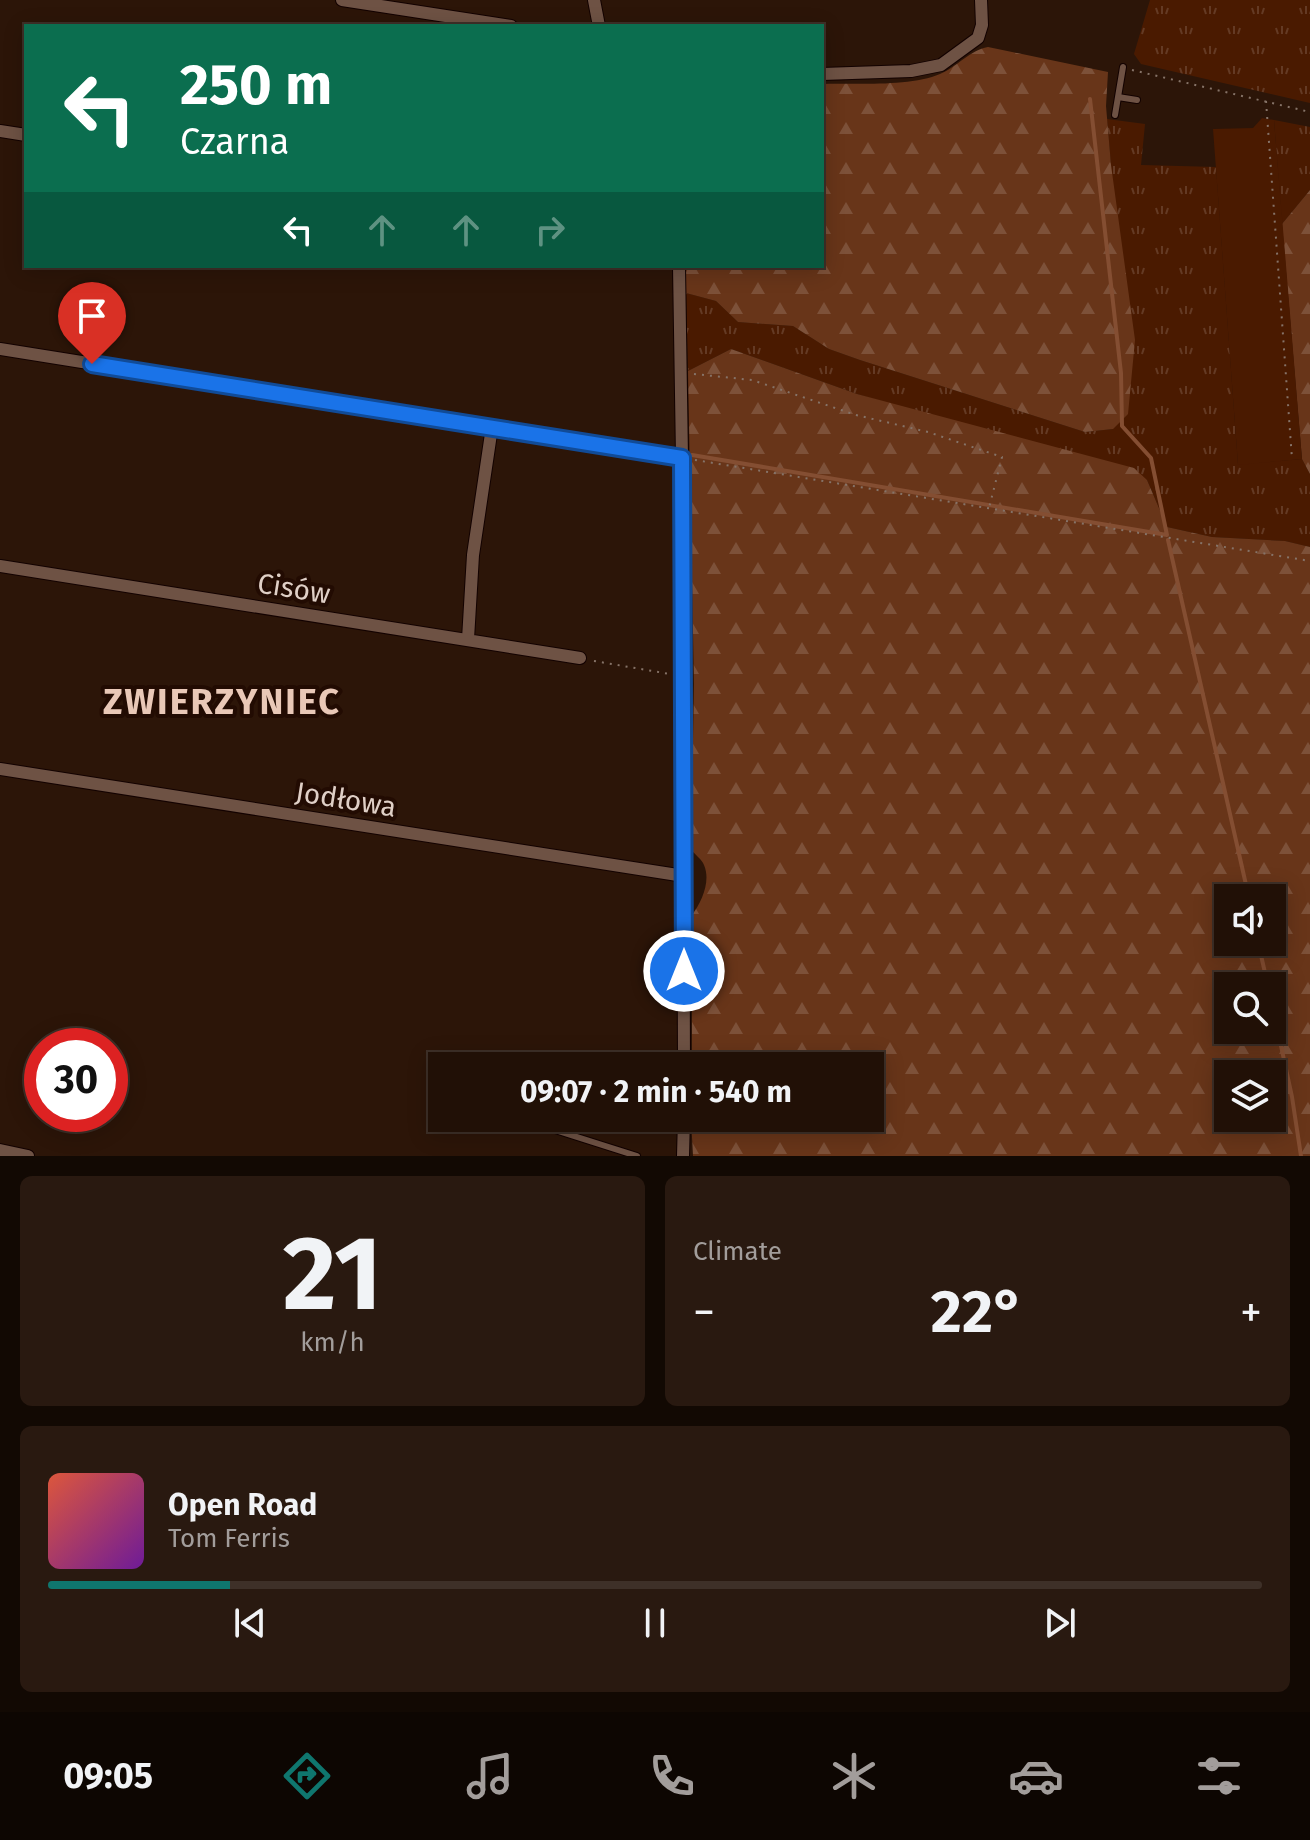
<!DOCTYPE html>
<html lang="en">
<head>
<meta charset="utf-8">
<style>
	:root { --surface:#211006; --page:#291910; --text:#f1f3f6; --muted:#a29d9b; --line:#3e3028; --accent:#0f766e }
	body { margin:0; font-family:"Fira Sans",sans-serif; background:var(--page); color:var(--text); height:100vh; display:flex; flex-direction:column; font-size:30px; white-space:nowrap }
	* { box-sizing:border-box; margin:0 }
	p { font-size:26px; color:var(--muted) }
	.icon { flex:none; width:44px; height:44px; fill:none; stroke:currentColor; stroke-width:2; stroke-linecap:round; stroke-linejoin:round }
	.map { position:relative; height:1156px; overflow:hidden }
	.details { display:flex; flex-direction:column; gap:20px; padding:20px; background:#120903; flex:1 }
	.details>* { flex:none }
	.banner { position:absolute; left:24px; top:24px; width:800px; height:244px; border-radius:0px; box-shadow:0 4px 20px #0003,0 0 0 2px var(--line); background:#0b6e4f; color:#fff; overflow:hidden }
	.fabs { position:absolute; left:1214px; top:884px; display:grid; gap:16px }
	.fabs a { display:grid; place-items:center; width:72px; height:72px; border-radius:0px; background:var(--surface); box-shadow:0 4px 20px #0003,0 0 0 2px var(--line); font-size:40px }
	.speed { position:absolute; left:24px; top:1028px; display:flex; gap:16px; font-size:40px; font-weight:700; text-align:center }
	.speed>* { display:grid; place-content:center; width:104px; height:104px; border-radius:50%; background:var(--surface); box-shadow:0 4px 20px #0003,0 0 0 2px var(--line); line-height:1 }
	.speed .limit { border:12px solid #d22; background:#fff; color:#111 }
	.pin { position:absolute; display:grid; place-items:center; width:68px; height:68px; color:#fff; margin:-82px -34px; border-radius:50% 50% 50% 0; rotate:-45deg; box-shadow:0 0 8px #0007 }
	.pin .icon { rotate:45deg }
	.me { position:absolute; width:88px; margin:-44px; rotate:0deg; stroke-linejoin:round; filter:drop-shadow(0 0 6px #0008) }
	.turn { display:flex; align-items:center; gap:28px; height:168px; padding:0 24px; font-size:36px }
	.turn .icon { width:104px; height:104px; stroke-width:2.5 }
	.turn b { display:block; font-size:56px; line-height:68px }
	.lanes { display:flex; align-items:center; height:76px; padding:0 24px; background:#0003; justify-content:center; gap:40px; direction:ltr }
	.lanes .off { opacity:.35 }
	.big { font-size:60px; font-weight:700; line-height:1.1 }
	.details .tile { flex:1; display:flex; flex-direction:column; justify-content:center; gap:12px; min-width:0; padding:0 28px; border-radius:12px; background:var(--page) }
	.details .dial { align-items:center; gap:0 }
	.dial b { font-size:104px; line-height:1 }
	.song { display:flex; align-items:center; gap:24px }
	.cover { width:96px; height:96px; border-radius:12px; background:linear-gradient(135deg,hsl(10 70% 55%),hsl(280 70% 35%)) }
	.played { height:8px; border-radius:4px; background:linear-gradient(90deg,var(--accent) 15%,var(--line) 15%) }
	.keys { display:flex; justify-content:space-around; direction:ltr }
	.heat { display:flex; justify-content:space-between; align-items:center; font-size:44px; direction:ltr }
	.details .tiles { flex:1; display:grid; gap:20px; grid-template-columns:1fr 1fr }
	.tile:last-child { grid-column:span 2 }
	.trip { position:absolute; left:428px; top:1052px; width:456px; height:80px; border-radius:0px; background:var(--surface); box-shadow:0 4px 20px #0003,0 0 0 2px var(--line); font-weight:700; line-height:80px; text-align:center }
	.menu { display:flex; height:128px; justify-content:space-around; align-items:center; background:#0d0602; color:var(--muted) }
	.menu .icon { width:56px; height:56px }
	.menu .selected { color:var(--accent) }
	.menu b { font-size:36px; color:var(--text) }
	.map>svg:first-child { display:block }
	.grass { fill:url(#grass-tufts) }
	.forest { fill:url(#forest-firs); fill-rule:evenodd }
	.garden { fill:#4a1a00 }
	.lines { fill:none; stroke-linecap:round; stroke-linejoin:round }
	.stream { stroke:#844e32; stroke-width:4 }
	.service-casing { stroke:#130200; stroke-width:8 }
	.minor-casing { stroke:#130200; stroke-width:14 }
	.path { stroke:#867368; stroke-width:2; stroke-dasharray:2 6; stroke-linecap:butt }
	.service { stroke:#6e5244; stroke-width:6 }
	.minor { stroke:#6e5244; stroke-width:12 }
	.route-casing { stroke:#114b97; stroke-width:20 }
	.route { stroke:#1a73e8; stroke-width:14 }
	.labels { text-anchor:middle; stroke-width:8; stroke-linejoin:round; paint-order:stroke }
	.street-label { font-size:28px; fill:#dfcfc6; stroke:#220b02 }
	.district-label { font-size:36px; font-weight:bold; letter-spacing:2px; fill:#e9c8b7; stroke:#220b02 }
</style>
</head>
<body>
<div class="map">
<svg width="1310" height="1156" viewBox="0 0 1310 1156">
	<defs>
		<pattern id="grass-tufts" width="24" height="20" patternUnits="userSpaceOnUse" patternTransform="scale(2)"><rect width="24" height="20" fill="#4a1a00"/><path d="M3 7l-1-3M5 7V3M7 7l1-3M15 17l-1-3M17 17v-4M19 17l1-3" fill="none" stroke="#643a24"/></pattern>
		<pattern id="forest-firs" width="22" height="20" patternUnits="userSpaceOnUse" patternTransform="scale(2)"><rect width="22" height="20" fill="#683519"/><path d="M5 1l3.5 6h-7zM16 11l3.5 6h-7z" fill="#7d5139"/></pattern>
	</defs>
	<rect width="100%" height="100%" fill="#2c1508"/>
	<path class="grass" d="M1150 0H1310V103L1141 64 1134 54Z
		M1107 119 1145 124 1141 165 1216 167 1238 464 1302 459 1310 474V547L1285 541 1212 537 1167 527 1147 480 857 394 731 349 688 371 686 293 716 301 738 322 793 326 829 349 860 360 1085 432 1113 429 1111 165Z
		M1274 120 1310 127V190L1282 224Z"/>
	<path class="forest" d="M988 47 1108 72 1106 106 1111 165 1135 340 1128 414 1113 429 1085 432 860 360 829 349 793 326 738 322 716 301 686 293V266H822V84C855 83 911 87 940 74 957 67 970 50 988 47Z
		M1310 190V474L1302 459 1282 224Z
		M731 349 857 394 1134 468 1147 480 1167 527 1212 537 1285 541 1310 547V1156H693L691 1118H870V1066H692V915C702 902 711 881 704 865 702 860 695 854 691 850L694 684 688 371ZM1228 898H1272V942H1228ZM1228 986H1272V1030H1228ZM1228 1074H1272V1118H1228Z"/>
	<path class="garden" d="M1262 118 1274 120 1302 459 1238 465 1213 129 1253 128Z"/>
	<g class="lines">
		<path class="stream" d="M692 455 1167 535 1151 458 1122 426 1121 373 1090 99
			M1168 540 1249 898
			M1258 942 1268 986
			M1272 1004 1292 1097 1301 1156"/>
		<g class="service-casing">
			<path id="service" d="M1118 97 1137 100
				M1115 115 1123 67
				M533 1123 637 1156"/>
		</g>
		<g class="minor-casing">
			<path id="minor" d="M342 0 511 26
				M594 0 599 26
				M822 74 911 71 941 65 978 38 982 25 981 0
				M0 131 26 135
				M679 266 682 458 684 1066
				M0 349 682 458
				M0 566 580 658
				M468 639 473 555 492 427
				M0 769 684 876
				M0 1150 28 1156
				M683 1156 684 1118"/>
		</g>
		<path class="path" d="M1132 70 1310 112
			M1266 101 1292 459
			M694 374 752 380 856 415 928 432 1002 457 989 508
			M695 460 1310 561
			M594 661 670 674"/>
		<use href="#service" class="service"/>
		<use href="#minor" class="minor"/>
	</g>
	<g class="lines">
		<g class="route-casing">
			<path id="route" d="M92 364 682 458 684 971"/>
		</g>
		<use href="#route" class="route"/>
	</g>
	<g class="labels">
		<g class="street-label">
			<text transform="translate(294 588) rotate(9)" y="10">Cisów</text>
			<text transform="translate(346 799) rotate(9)" y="10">Jodłowa</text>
		</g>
		<g class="district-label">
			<text x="222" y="714">ZWIERZYNIEC</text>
		</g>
	</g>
</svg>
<div class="fabs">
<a><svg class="icon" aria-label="sound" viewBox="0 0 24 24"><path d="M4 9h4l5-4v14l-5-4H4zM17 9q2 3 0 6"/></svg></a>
<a><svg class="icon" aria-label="search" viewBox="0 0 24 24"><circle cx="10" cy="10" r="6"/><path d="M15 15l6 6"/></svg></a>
<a><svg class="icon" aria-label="layers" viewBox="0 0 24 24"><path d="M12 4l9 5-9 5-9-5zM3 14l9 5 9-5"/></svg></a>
</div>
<div class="speed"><div class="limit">30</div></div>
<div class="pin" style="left:92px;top:364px;background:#d93025"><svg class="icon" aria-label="arrive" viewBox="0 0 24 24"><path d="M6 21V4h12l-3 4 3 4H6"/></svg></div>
<svg class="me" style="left:684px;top:971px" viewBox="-20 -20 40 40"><circle r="17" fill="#1a73e8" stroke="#fff" stroke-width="3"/><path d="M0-11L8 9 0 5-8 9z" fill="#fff"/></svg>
<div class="trip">09:07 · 2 min · 540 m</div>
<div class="banner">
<div class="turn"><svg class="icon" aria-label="left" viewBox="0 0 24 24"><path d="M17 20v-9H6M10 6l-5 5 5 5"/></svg><div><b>250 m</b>Czarna</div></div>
<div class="lanes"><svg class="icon" aria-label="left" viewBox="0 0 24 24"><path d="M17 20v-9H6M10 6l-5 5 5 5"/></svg><svg class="icon off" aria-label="ahead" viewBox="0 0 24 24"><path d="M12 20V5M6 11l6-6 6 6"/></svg><svg class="icon off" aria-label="ahead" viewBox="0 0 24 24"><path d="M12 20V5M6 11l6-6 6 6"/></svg><svg class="icon off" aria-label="right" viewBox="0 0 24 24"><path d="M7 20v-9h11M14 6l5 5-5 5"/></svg></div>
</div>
</div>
<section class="details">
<div class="tiles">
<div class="tile dial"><b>21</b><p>km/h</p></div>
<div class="tile"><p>Climate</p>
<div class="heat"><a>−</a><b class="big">22°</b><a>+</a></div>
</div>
<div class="tile">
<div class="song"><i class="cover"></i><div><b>Open Road</b><p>Tom Ferris</p></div></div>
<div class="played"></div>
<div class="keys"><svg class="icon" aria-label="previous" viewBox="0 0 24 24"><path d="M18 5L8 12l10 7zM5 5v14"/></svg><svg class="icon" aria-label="pause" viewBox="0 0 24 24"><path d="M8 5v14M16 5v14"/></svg><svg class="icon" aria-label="next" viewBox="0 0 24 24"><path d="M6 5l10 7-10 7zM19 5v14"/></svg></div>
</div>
</div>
</section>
<nav class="menu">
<b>09:05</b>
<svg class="icon selected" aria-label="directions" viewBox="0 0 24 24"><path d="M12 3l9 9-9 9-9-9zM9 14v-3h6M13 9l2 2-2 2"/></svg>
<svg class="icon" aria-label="music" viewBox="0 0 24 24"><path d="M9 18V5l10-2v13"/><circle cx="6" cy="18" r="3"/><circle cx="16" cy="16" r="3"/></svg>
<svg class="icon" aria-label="phone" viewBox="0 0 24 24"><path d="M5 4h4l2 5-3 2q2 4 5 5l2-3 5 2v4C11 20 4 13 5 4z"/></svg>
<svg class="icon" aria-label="climate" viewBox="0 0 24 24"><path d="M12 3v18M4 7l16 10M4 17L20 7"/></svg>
<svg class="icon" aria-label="car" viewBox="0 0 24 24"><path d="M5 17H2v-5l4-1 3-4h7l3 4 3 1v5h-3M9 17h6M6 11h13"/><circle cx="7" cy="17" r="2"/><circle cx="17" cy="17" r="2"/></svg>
<svg class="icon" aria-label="filters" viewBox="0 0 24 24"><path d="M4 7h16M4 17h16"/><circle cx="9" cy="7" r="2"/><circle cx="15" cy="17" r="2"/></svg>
</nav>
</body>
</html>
